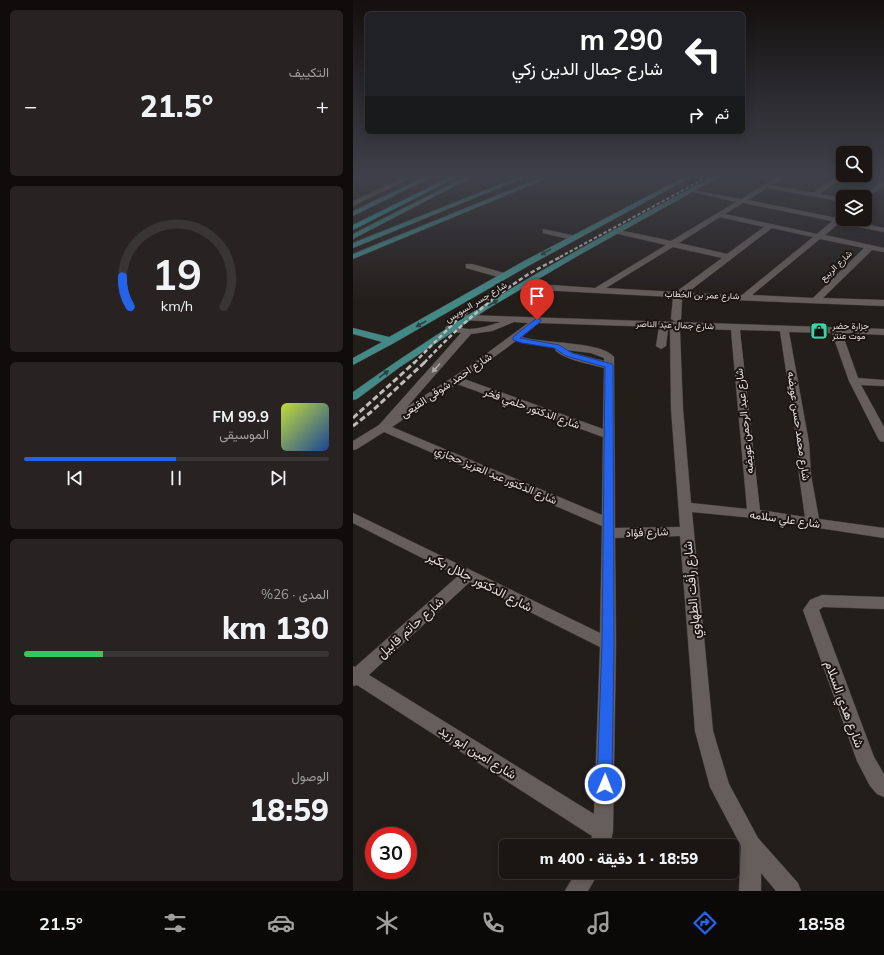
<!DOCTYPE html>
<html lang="ar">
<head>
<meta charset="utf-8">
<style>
	:root { --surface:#1b1614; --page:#282322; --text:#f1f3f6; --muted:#a09fa0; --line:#393534; --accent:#2563eb }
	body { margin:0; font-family:Mulish,Vazirmatn,sans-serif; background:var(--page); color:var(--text); direction:rtl; height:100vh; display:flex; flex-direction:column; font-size:15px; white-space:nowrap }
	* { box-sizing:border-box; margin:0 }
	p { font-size:13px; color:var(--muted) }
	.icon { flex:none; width:22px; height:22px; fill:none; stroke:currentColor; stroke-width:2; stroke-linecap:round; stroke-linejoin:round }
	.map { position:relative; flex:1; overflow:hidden; direction:ltr }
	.panel { display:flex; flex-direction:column; gap:10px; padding:10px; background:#0f0c0b; width:353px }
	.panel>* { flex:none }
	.hud { position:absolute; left:12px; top:12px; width:380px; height:122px; border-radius:6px; box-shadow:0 2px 10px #0003,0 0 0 1px var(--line); direction:rtl; background:#202124; color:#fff; overflow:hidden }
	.controls { position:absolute; left:483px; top:146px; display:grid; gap:8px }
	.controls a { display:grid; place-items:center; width:36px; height:36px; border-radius:6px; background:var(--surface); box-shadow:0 2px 10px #0003,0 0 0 1px var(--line); font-size:20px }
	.speed { position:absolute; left:12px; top:827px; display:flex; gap:8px; font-size:20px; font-weight:700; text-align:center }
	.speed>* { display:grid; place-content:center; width:52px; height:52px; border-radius:50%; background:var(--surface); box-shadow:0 2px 10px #0003,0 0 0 1px var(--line); line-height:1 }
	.speed .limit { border:6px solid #d22; background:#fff; color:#111 }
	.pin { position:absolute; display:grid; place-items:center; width:34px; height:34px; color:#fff; margin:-41px -17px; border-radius:50% 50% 50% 0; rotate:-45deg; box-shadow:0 0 4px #0007 }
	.pin .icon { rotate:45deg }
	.me { position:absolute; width:44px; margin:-22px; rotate:1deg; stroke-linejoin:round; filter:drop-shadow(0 0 3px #0008) }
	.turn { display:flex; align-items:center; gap:14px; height:84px; padding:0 16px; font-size:18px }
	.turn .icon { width:52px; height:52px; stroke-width:2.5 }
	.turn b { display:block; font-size:28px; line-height:34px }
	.then { display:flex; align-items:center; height:38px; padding:0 16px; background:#0003; gap:8px; font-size:15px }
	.big { font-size:30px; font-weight:800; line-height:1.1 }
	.panel .widget { flex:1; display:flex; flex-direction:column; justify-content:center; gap:6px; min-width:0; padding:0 14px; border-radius:6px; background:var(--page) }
	.panel .dial { align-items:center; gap:0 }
	.dial svg { height:104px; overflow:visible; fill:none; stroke:var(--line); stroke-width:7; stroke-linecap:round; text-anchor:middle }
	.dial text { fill:var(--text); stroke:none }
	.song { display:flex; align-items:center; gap:12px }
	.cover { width:48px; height:48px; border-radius:6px; background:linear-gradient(135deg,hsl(70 70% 55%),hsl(220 70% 35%)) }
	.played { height:4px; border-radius:2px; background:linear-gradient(90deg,var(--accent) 50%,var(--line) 50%) }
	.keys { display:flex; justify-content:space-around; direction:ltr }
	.heat { display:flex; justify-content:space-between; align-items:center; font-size:22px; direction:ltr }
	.charge { height:6px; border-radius:3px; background:linear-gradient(90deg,#34c759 26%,var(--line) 0) }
	.trip { position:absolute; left:146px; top:839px; width:240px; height:40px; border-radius:6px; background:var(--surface); box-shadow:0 2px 10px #0003,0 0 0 1px var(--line); font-weight:800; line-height:40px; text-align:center; direction:rtl }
	.tabs { display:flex; height:64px; justify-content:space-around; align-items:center; background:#0b0908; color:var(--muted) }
	.tabs .icon { width:28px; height:28px }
	.tabs .selected { color:var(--accent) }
	.tabs b { font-size:18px; color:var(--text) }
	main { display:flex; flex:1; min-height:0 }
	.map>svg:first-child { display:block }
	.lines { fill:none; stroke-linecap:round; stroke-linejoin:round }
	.minor-casing { stroke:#403b39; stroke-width:1 }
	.major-casing { stroke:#403b39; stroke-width:1 }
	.highway-casing { stroke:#403b39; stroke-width:1 }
	.minor { fill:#665e5a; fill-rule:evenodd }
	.major { fill:#438986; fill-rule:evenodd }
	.highway { fill:#2ba6a3; fill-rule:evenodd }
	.rail-far2 { stroke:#c0bbb9; stroke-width:2; stroke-dasharray:3.5 2; stroke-linecap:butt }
	.rail-far1 { stroke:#c0bbb9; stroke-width:2.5; stroke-dasharray:4.5 2.5; stroke-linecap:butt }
	.rail { stroke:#c0bbb9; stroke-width:3; stroke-dasharray:6 3; stroke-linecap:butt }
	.oneway { fill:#2b4340 }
	.oneway2 { fill:#b1aba8 }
	.route { fill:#2563eb; stroke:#184099 }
	.labels { text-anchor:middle; stroke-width:4; stroke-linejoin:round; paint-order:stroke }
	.far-street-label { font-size:9px; fill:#e3dedc; stroke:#1b1412 }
	.far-poi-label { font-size:9px; fill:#e3dedc; stroke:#1b1412; text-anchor:start }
	.street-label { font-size:11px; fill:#e3dedc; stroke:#1b1412 }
	.near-street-label { font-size:13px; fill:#e3dedc; stroke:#1b1412 }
</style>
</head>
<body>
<main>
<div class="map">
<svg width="531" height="891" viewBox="0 0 531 891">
	<rect width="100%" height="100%" fill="#241e1b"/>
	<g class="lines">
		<g class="minor-casing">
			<path id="minor" d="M57 175H64L0 206V201Z
				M427 175H434L419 185 460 193 484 175H491L467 194 490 198V202L414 188 395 200 483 218 489 215 490 219 531 228V232L486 223 472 235 531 248V252L519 250 470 298 531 300V306L329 298 328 319 323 322 318 319 320 297 168 289 164 286 168 283 242 288 313 245 261 233V229L318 241 383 202 335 191V189L388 199ZM390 203 479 221 464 234 372 214ZM367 217 411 227 374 254 326 243ZM419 228 460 237 389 295 334 293ZM467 239 511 248 460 298 399 295ZM320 247 369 258 323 292 253 288Z
				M531 180V185L512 200V197H510Z
				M190 229 223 236 224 238 223 240H220L190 233Z
				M113 264H119L155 274 156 276 152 279 149 278 113 268Z
				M113 315 531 329V335L489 333 505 378 531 380V386L508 385 531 427V442L527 441 525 438 496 381 479 333 436 332 456 443 458 475 466 519 531 528V538L401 518 339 512 360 731 376 784 405 838 445 883 448 891H423L408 873V891H386L388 846 357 787 342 731 327 536 262 538 263 644 260 831 257 846H237L239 836 4 685 0 686V666L2 667 105 576 0 523V513L247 633 249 526 31 432 4 449 0 450V441L26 425 108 333 94 330 92 328 94 326C101 324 108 329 116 329 127 329 138 325 148 322L110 320 108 318 110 316ZM161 322 175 323 114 368 54 407 118 334 139 331ZM186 323 306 327 303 346 308 349 313 346 315 328H317L318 409 327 527 262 528 261 357C248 341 190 344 169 337ZM327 328 378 330 394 509 338 503 330 409ZM387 330 427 331 444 443 446 475 452 517 407 510ZM163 341 203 348 202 350C211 360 238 364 251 368L250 429 111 379ZM213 350 238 353 251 358V361L220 353ZM104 384 250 437 249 515 39 427ZM117 582 247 647 241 814 16 675Z
				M469 595 531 597V609L470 607 466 610 521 757 531 774V797L524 794 517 786 504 761 450 610 457 600Z
				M223 872H246L235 891H212Z"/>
		</g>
		<g class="major-casing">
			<path id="major" d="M76 175H83L0 216V211Z
				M116 175H123L0 239V234Z
				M170 175H178L0 248V243Z
				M194 175H202L0 259V254Z
				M335 175H342L177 265 41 343 0 365V358L29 342 0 334V328L36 337 171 261Z
				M363 175H370L228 254 136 308 47 367 4 399 0 400V392C115 309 238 241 363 175Z"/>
		</g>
		<g class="highway-casing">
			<path id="highway" d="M101 175H108L0 230V225Z"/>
		</g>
		<use href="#minor" class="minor"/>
		<use href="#major" class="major"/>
		<use href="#highway" class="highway"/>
		<path class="rail-far2" d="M207 257 358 175"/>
		<path class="rail-far1" d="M61 363 105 319 138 293
			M71 363C101 331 132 303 168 279 181 270 195 264 209 256"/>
		<path class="rail" d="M0 418 62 362
			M0 426 18 412 72 362"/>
	</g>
	<defs><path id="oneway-solid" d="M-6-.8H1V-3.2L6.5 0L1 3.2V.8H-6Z"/></defs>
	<g class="oneway">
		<use href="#oneway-solid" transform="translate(193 252) rotate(151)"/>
		<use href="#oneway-solid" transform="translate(140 303) rotate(-30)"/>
		<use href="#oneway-solid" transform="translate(68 324) rotate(150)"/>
		<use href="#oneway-solid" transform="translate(31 374) rotate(-36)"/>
	</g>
	<use class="oneway2" href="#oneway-solid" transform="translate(83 368) rotate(132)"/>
	<linearGradient id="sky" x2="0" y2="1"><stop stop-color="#14100f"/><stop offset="0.59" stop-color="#3f414a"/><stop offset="1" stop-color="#3f414a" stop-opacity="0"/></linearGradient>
	<rect width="531" height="299" fill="url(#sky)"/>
	<path class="route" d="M184 318 188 320 187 322 167 338 206 345 219 353 259 364 260 366 261 644 259 784 257 789 252 791 246 789 244 784 249 644 252 367 213 356 201 348 169 343 160 340V337Z"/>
	<defs>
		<g id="shop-square" transform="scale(0.9)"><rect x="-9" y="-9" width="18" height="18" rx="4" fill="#3bd4a4" stroke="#1b1412"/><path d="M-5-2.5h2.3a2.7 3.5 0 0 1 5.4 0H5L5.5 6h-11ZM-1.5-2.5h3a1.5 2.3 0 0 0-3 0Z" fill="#111"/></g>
	</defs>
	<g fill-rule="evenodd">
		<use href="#shop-square" x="466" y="331"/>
	</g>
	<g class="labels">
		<g class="far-street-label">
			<text transform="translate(483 266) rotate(-44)" y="3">شارع الربيع</text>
			<text transform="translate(349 295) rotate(2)" y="3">شارع عمر بن الخطاب</text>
			<text transform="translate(123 302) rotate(-31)" y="3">شارع جسر السويس</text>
			<text transform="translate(322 325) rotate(2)" y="3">شارع جمال عبد الناصر</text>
		</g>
		<g class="far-poi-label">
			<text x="479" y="329">جزارة حضر<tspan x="479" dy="10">موت عنتر</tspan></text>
		</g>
		<g class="street-label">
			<text transform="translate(93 385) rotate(-34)" y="4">شارع احمد شوقى القيعى</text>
			<text transform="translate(179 408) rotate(20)" y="4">شارع الدكتور حلمي فخر</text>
			<text transform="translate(391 421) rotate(-96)" y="4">شارع عبد الرحمن عويضه</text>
			<text transform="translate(446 426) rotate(82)" y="4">شارع محمد حسن عويضه</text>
			<text transform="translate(143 475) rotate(23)" y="4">شارع الدكتور عبد العزيز حجازي</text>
			<text transform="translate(432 519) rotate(8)" y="4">شارع علي سلامه</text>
			<text transform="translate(294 532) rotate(-2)" y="4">شارع فؤاد</text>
		</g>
		<g class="near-street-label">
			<text transform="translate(127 581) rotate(27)" y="5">شارع الدكتور جلال بكير</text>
			<text transform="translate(338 590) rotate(-95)" y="5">شارع رأفت الطهاوي</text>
			<text transform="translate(57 627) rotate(-42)" y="5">شارع حاتم قابيل</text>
			<text transform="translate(492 704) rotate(70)" y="5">شارع هدي السلام</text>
			<text transform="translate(125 752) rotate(32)" y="5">شارع امين ابو زيد</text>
		</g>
	</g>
</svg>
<div class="controls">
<a><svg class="icon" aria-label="search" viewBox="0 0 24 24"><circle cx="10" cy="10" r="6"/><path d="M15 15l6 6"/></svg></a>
<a><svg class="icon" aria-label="layers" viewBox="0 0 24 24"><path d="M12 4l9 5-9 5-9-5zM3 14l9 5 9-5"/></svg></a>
</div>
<div class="speed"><div class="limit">30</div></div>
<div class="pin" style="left:184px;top:320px;background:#d93025"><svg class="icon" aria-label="arrive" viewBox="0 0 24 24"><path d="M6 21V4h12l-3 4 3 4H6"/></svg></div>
<svg class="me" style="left:252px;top:784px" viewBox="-20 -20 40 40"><circle r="17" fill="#2563eb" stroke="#fff" stroke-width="3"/><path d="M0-11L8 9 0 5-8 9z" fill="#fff"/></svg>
<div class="trip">18:59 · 1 دقيقة · 400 m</div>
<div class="hud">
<div class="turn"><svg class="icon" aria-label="left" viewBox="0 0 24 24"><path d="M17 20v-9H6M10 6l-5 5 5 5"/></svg><div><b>290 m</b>شارع جمال الدين زكي</div></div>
<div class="then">ثم<svg class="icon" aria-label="right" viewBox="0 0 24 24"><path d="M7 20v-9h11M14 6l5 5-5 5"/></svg></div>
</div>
</div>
<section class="panel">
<div class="widget"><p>التكييف</p>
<div class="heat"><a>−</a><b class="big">21.5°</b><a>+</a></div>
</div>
<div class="widget dial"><svg viewBox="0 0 100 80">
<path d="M14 69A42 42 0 1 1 86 69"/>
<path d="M14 69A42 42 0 0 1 8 46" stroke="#2563eb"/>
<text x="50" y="56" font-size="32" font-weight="700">19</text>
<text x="50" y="72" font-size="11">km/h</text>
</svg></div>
<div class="widget">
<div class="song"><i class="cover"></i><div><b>99.9 FM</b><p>الموسيقى</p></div></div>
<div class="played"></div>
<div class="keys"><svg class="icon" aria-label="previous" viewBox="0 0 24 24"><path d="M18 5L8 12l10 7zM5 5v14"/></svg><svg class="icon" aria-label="pause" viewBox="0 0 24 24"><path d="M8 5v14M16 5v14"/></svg><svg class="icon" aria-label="next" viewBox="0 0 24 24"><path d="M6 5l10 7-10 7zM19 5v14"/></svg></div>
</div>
<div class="widget"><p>المدى · 26%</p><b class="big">130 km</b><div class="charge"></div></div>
<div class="widget"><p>الوصول</p><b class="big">18:59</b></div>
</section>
</main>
<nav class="tabs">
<b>18:58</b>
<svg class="icon selected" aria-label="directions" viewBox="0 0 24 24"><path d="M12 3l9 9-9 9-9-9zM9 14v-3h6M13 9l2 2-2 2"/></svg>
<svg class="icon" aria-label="music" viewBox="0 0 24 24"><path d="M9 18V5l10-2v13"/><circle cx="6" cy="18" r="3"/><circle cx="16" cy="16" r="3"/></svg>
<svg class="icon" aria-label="phone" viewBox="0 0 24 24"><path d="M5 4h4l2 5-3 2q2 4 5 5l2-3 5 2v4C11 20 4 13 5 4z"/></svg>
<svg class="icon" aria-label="climate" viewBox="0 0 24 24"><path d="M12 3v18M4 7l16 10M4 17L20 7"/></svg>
<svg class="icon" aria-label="car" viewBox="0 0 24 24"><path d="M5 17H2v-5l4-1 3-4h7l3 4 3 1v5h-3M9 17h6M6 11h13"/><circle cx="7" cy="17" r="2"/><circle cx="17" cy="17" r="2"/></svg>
<svg class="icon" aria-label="filters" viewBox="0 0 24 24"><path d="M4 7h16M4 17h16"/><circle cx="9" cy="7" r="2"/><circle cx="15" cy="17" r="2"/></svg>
<b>21.5°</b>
</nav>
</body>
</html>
